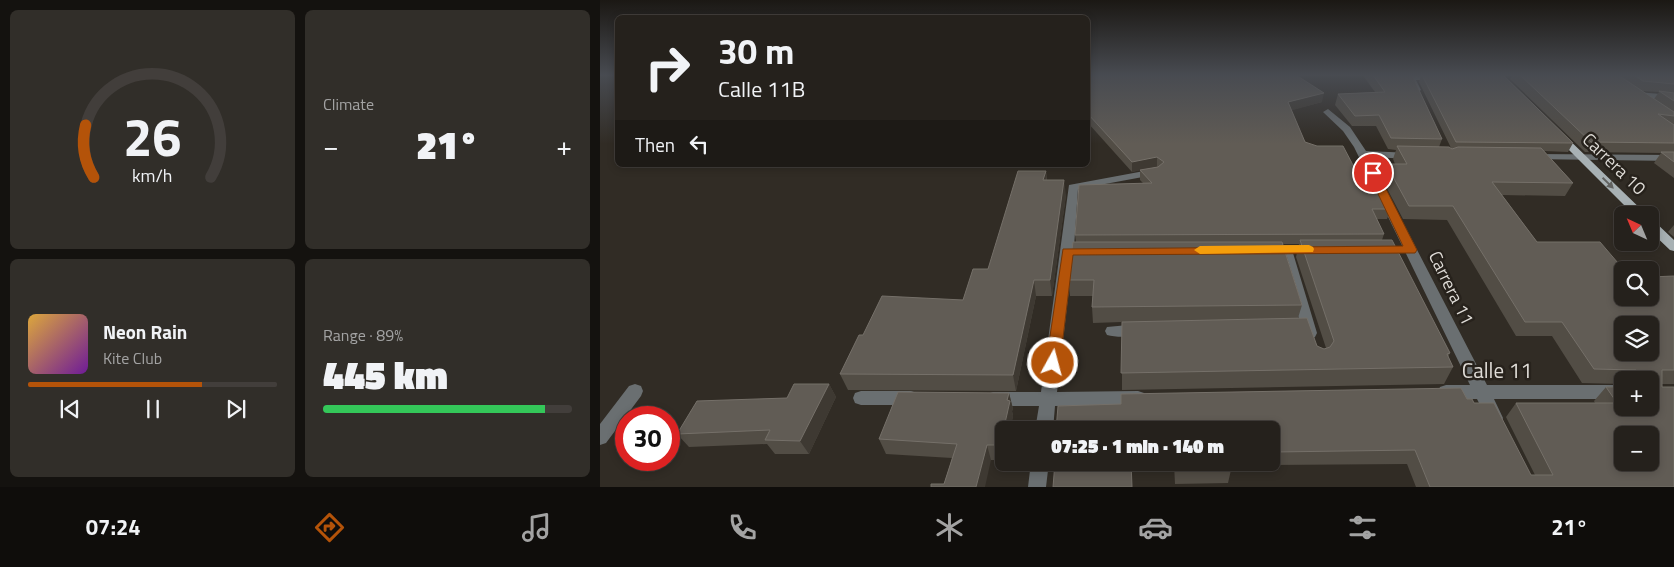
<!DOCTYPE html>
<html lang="en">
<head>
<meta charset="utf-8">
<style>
	:root { --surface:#25211c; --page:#312e29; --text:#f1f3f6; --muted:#a3a3a3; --line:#423e3b; --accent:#b45309 }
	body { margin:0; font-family:"Titillium Web",sans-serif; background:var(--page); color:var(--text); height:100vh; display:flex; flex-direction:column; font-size:19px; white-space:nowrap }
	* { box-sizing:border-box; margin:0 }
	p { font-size:16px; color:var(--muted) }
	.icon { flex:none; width:28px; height:28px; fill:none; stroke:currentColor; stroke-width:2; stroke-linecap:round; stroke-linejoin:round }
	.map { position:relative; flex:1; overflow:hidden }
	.drawer { display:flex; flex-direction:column; gap:10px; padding:10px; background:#14120f; width:600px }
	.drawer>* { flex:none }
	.guide { position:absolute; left:15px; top:15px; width:475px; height:152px; border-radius:8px; box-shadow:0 2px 8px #0003,0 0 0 1px var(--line); background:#25211c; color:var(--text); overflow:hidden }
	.needle { width:32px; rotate:316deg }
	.controls { position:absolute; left:1014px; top:206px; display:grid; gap:10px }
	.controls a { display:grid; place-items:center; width:45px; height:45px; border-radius:8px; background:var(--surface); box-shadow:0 2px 8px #0003,0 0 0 1px var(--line); font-size:25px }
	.speed { position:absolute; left:15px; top:406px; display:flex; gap:10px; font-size:25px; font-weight:700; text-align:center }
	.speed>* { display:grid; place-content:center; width:65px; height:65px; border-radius:50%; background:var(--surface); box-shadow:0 2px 8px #0003,0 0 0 1px var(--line); line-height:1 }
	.speed .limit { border:8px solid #d22; background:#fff; color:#111 }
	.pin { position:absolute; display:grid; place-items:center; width:42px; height:42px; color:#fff; margin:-21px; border:2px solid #fff; border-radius:50%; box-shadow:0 1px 5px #0007 }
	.me { position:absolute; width:55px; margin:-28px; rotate:7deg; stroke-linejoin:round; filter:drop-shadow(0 0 4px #0008) }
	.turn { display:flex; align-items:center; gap:18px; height:105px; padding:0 20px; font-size:22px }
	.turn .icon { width:65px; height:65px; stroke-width:2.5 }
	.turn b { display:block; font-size:35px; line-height:42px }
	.then { display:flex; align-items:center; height:48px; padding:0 20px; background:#0003; gap:10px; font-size:19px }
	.big { font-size:38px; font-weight:800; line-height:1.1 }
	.drawer .tile { flex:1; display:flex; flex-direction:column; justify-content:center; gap:8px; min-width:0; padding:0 18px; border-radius:8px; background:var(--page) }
	.drawer .dial { align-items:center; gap:0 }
	.dial svg { height:130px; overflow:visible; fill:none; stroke:var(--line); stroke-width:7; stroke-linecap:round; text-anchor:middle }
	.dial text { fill:var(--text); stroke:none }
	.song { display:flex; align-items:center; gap:15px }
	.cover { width:60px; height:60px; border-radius:8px; background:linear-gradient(135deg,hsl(40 70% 55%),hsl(280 70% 35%)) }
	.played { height:5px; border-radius:2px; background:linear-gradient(90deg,var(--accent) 70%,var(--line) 70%) }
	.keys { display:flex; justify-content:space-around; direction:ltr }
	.heat { display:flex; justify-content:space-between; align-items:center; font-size:28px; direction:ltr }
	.charge { height:8px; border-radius:4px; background:linear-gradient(90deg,#34c759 89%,var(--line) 0) }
	.drawer .tiles { flex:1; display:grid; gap:10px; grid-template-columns:repeat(2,1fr) }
	.trip { position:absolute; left:395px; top:421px; width:285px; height:50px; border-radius:8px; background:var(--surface); box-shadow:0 2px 8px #0003,0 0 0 1px var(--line); font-weight:800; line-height:50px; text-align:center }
	.tabs { display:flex; height:80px; justify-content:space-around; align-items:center; background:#0f0d0b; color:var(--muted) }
	.tabs .icon { width:35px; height:35px }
	.tabs .current { color:var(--accent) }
	.tabs b { font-size:22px; color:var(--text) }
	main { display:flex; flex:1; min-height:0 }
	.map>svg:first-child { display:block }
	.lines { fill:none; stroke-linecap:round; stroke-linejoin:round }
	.minor { fill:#6a6f71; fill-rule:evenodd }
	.major { fill:#a8b1b4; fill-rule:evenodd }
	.wall { fill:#524d45; fill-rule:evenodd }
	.shaded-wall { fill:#3e3932 }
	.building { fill:#615c55; stroke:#757069; fill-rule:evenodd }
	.oneway { fill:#616260 }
	.route { fill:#b45309; stroke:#753606 }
	.slow { fill:#f59e0b }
	.labels { text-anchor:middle; stroke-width:5; stroke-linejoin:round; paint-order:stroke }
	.street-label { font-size:18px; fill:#dfdcd7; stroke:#27221c }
	.near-street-label { font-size:21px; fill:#dfdcd7; stroke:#27221c }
</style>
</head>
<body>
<main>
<section class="drawer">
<div class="tiles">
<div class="tile dial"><svg viewBox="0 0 100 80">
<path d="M14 69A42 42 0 1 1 86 69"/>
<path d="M14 69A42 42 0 0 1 9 37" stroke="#b45309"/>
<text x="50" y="56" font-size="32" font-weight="700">26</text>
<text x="50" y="72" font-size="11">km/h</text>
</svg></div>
<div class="tile"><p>Climate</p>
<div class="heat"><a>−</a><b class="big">21°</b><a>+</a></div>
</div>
<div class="tile">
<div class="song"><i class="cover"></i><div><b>Neon Rain</b><p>Kite Club</p></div></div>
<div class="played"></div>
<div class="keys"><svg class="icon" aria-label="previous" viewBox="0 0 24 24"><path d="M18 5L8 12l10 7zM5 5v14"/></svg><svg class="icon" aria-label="pause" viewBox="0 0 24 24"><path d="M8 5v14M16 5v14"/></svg><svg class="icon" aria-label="next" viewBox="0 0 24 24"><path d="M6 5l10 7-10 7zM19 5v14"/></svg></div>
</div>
<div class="tile"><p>Range · 89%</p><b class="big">445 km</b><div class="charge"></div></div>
</div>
</section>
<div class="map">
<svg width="1074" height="487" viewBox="0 0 1074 487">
	<rect width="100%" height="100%" fill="#312c25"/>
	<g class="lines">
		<path class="minor" d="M808 75H839L840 77 836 80H816L821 90 817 93 813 90Z
			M1036 92 1074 95V101L1033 97V93Z
			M728 109 750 127 766 151 812 153 817 156 812 159 769 157 887 385H1022V399H894L903 418 901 423 895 425 889 423 877 399H846L840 397 838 392 840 387 846 385H870L754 147 743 131 723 112Z
			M934 154 1074 155V161L930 159 929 157Z
			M555 169 560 172 559 174 478 189 474 247H488L494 251 488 255H473L457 392 538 391 544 393 546 398 544 403 538 405 455 406 453 430H435L439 406H393L387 404 385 399 387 394 393 392H441L469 185Z
			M668 245H713L719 249 713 253H693L717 333 715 337 710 339 705 337 703 333 680 253 664 252 662 249 664 246Z
			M539 324 544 326 546 330 544 334C534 337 517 338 507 335L505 331 507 327Z
			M35 384 41 386 43 391 41 396 6 443 0 445V424L29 386Z
			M261 391H311L317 393 319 398 317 403 311 405H261L255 403 253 398 255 393Z
			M431 462H449L446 487H428Z"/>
		<path class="major" d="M959 132 962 133 1047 215H1034L954 135Z
			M1050 220 1054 221 1074 240V251L1070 250 1050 231Z"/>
	</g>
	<path class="wall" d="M488 75 722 102 691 110 705 142 754 167 791 209 787 219H777L784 234 782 240 850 353 848 357 853 367 844 384 522 390V322L493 323 492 307 493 296H470L468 280 476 242 475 235 543 183 540 180V170L532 172 488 123ZM683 244H699L696 257 726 348 724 349 717 346 698 318 702 305Z
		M765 75H812L842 139 839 147 851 148 819 82 821 75H903L973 143 968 152 944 151 973 183 965 196 902 195 937 242 1022 298 1074 276V384H1062L1074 487H816L807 464 670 465 669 462H671V430L867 399 874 403 931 475H935L906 417 916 403H995L994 401 1006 387 1022 408 1050 380H1022V384L982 383 952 336H916L847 220 803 219 781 177 786 164H795L793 159 796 150 788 149 776 126H752L735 105 738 94 775 92 764 77Z
		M912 75H1074V178L1054 163 1061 153 985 152 910 79ZM1041 91 1059 92 1054 99Z
		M446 171 447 180 466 195 452 296H436L416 391 248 390 240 374 263 335 363 300 388 269Z
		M1074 225V237L1068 232Z
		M229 384 236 397 209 454H175L167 444 89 447 77 434 187 398Z
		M409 393 413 409 412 411 413 416 410 430H404V460H391L344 484 352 458 286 454 279 439Z
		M455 462H629L631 470 628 483 575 484 574 464 531 465Z"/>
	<path class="shaded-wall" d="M724 93 722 102 686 112 688 102Z
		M557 157V167L532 172V162Z
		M446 171 447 186 443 180Z
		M464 180 466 195 452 296 450 280Z
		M434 280 436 296 416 391 413 375Z
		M229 384 236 397 209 454 200 441Z
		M409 393 413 409 412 411 413 416 410 430H404V458L400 445Z
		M387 445 391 460 385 487H376Z"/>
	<path class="building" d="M488 75H696L724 93 688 102 705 142 717 146H743L754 167H770L791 209H772L784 234 475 235 479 185 552 183 540 170 558 167 564 162 557 157 532 162 488 114Z
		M773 75H812L842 139 791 138 779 115 755 116 738 94 785 92Z
		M822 75H903L973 143 856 142Z
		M920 75H1018L1074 112V116L1058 114 1074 125V143L991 142Z
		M1034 75H1074V84L1043 81Z
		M1059 91 1074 93V101Z
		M797 146 849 147 852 149 858 147 941 148 973 183 892 182 937 242H1000L1024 270H1022V298H1050V277L1074 276V370H1062V387H1074V487H830L815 450 674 452 671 440V430H456L458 406 521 404V394L861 388 867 399H872L874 403H894L931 475H953L916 403H1017L1006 387H1022V408H1050V380H1036V370L994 369 962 322H925L853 206H809L786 164H807ZM1022 325H1050V352H1022ZM1022 435H1050V462H1022Z
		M1061 152H1074V162Z
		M418 171H446L443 180H464L450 280H434L413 375 240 374 259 335H263L282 296 363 300 373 269H388Z
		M700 240H792L850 353 847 354 853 367 521 373 522 322 707 318 717 346 724 349 730 347 734 341Z
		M473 242H682L702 305 492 307 494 280H468Z
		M194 384H229L200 441 165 440 170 430 77 434 97 401 187 398Z
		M298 392 409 393 407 400 410 401 400 445H387L376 487H331V484H344L357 444 279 439Z
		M455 462H531L532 487H453Z
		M576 462H629L631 470 576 471Z"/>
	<defs><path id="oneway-solid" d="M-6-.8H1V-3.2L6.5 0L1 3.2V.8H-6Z" transform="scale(1.25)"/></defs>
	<use class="oneway" href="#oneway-solid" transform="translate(1008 183) rotate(44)"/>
	<linearGradient id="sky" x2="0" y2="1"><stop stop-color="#1b1814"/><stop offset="0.52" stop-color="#484b51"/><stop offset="1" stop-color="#484b51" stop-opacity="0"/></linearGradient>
	<rect width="1074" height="144" fill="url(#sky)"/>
	<path class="route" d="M773 170 778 173 817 250 815 253 473 255 460 363 458 367 453 368 448 367 446 363 463 249 803 246 768 173Z"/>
	<path class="slow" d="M709 245 713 247 714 249 713 252 600 254 594 250 600 246Z"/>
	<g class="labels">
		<g class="street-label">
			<text transform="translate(1014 164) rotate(44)" y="6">Carrera 10</text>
			<text transform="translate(851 288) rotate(64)" y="6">Carrera 11</text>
		</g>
		<g class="near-street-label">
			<text x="897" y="378">Calle 11</text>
		</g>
	</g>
</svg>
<div class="controls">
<a><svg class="needle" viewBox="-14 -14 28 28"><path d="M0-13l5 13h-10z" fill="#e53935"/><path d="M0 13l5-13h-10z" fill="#a3a3a3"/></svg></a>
<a><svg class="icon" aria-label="search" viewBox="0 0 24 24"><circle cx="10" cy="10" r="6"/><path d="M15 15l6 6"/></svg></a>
<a><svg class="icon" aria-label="layers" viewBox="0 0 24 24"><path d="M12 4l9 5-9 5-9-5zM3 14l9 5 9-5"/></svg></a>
<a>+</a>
<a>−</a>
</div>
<div class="speed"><div class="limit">30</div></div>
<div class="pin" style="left:773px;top:173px;background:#d93025"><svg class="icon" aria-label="arrive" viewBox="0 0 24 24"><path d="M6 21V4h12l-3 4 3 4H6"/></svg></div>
<svg class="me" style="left:453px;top:363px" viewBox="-20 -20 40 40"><circle r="17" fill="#b45309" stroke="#fff" stroke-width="3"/><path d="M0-11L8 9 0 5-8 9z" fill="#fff"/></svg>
<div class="trip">07:25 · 1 min · 140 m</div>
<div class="guide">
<div class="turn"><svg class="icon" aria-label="right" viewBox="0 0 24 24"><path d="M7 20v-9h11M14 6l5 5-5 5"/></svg><div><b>30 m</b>Calle 11B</div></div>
<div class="then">Then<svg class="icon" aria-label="left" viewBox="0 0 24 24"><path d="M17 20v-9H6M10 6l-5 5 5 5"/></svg></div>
</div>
</div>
</main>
<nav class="tabs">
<b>07:24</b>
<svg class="icon current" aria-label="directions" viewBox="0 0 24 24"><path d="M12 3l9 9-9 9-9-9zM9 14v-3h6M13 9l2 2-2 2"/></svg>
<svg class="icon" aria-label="music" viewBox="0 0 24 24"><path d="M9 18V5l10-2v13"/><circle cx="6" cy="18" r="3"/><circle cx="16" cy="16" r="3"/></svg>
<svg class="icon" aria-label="phone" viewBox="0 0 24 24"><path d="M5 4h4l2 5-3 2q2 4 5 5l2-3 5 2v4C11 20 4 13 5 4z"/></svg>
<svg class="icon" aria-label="climate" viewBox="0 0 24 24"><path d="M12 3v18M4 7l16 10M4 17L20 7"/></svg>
<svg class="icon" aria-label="car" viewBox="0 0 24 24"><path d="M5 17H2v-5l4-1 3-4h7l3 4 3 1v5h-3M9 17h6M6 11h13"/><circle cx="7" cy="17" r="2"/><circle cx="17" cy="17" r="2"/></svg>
<svg class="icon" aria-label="filters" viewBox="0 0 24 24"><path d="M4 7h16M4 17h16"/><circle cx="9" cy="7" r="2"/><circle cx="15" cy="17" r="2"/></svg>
<b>21°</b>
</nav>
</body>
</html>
